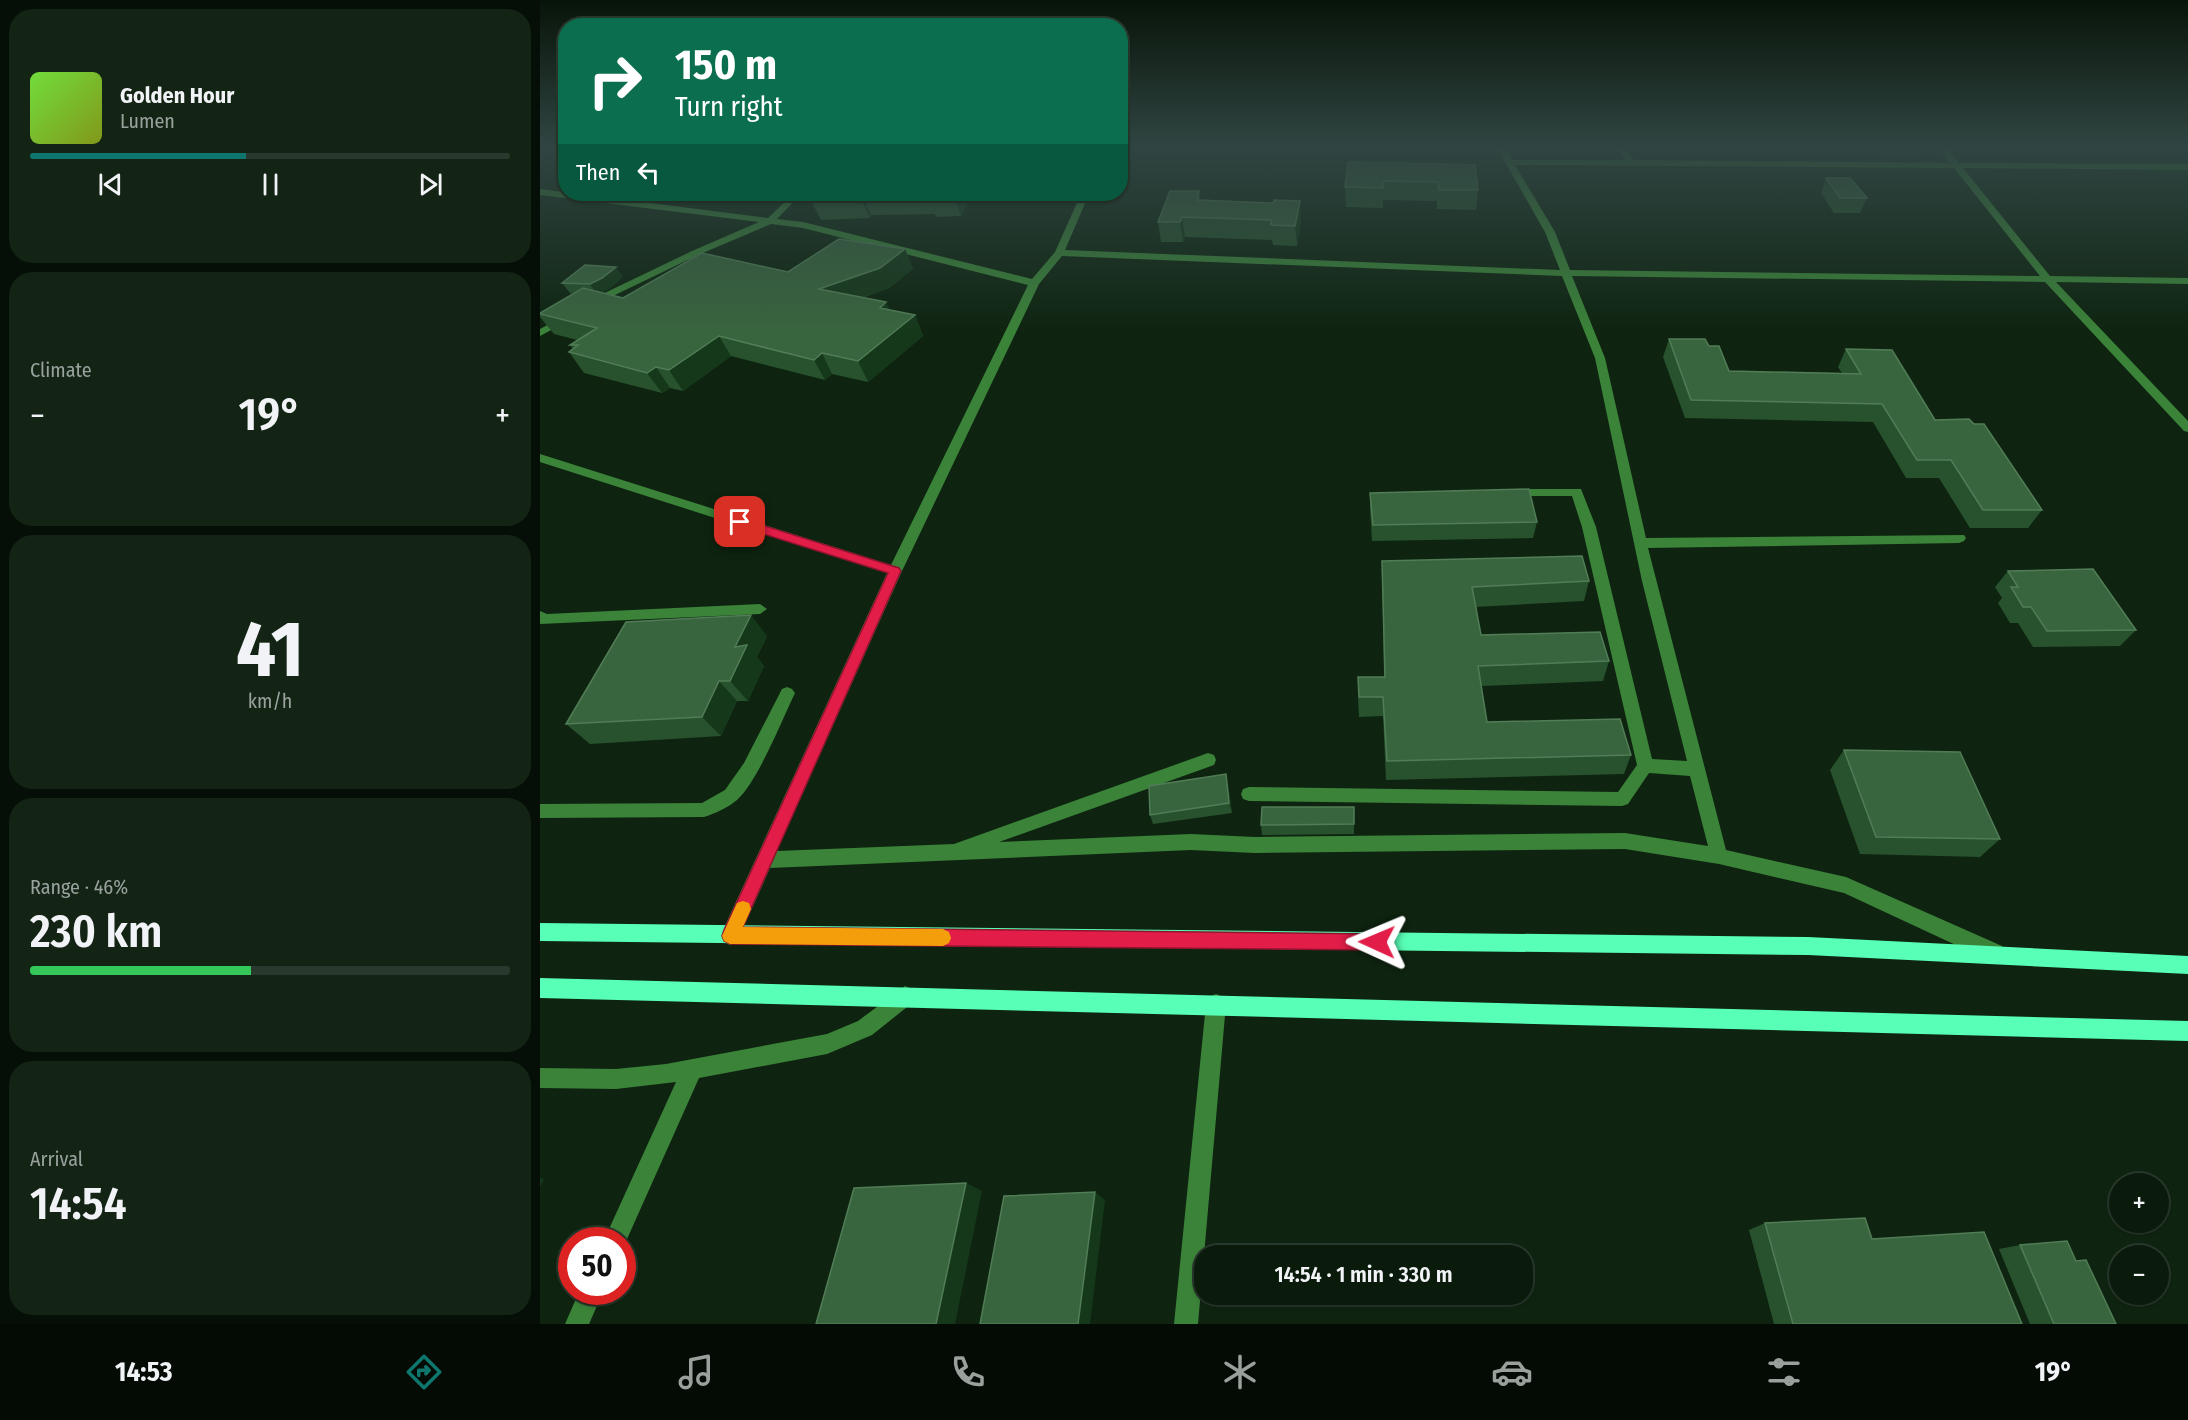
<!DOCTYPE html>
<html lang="en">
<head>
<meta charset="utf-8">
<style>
	:root { --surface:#0a1b0c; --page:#132415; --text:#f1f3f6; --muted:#99a19d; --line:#2a392d; --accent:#0f766e }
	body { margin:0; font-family:"Fira Sans Condensed",sans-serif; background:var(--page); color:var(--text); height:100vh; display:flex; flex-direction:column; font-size:22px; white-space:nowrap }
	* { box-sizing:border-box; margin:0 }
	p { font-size:20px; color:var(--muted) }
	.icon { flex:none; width:33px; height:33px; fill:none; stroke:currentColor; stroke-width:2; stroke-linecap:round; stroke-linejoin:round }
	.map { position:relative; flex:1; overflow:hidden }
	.panel { display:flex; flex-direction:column; gap:9px; padding:9px; background:#060f07; width:540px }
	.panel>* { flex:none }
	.banner { position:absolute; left:18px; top:18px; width:570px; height:183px; border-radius:24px; box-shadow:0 2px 4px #0004,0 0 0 2px var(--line); background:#0b6e4f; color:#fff; overflow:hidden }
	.buttons { position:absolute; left:1569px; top:1173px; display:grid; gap:12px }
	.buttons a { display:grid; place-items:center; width:60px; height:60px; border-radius:50%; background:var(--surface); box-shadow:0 2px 4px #0004,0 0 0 2px var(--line); font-size:30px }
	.speed { position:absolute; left:18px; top:1227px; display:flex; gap:12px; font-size:30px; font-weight:700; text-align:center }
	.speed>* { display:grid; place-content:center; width:78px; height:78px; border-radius:50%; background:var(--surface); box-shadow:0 2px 4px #0004,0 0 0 2px var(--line); line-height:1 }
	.speed .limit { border:9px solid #d22; background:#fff; color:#111 }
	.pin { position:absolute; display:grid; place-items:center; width:51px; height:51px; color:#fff; margin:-26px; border-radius:12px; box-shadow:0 3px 9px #0006 }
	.me { position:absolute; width:66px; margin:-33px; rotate:271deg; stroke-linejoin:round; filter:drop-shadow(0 0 4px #0008) }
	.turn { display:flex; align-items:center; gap:21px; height:126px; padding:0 18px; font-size:27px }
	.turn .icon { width:78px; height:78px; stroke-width:2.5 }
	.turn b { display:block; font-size:42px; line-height:51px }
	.then { display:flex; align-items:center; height:57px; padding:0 18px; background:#0003; gap:12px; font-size:22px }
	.big { font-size:45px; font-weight:600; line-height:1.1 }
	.panel .widget { flex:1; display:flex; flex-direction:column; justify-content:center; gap:9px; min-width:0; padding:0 21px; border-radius:24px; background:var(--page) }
	.panel .dial { align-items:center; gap:0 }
	.dial b { font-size:78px; line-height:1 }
	.song { display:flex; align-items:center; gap:18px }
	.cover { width:72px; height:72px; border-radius:9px; background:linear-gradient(135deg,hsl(100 70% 55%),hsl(70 70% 35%)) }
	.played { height:6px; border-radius:3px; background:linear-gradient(90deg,var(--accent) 45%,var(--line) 45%) }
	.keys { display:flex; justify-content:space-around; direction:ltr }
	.heat { display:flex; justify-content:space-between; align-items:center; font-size:33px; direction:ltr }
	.charge { height:9px; border-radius:4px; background:linear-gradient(90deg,#34c759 46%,var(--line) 0) }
	.trip { position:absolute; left:654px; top:1245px; width:339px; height:60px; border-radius:24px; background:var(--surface); box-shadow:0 2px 4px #0004,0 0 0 2px var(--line); font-weight:600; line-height:60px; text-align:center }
	.tab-bar { display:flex; height:96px; justify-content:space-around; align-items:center; background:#040b05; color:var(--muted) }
	.tab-bar .icon { width:42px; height:42px }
	.tab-bar .current { color:var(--accent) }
	.tab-bar b { font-size:27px; color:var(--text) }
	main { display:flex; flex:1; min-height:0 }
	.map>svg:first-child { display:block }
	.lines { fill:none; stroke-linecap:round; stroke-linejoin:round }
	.minor { fill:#3b8339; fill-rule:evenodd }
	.major { fill:#58ffb6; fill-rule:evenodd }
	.wall { fill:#27522d }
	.shaded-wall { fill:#15381a }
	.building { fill:#39653e; stroke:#517d56; stroke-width:1.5 }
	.route { fill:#e11d48; stroke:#92132f; stroke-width:1.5 }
	.slow { fill:#f59e0b }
</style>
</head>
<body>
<main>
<section class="panel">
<div class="widget">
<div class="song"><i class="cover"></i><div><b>Golden Hour</b><p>Lumen</p></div></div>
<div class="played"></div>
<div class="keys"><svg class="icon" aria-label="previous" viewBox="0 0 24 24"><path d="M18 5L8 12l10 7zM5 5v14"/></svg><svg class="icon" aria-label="pause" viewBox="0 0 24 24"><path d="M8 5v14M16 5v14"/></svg><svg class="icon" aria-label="next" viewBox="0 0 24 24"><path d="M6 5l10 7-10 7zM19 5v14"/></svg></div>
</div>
<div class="widget"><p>Climate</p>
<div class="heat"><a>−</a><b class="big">19°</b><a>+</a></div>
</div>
<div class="widget dial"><b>41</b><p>km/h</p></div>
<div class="widget"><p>Range · 46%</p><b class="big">230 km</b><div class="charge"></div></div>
<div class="widget"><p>Arrival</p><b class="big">14:54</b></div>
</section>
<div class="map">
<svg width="1648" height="1324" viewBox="0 0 1648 1324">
	<rect width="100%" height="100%" fill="#0e2410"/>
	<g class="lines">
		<path class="minor" d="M957 148H965L972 160H1085L1077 148H1085L1093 160 1410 163 1399 148H1407L1419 163 1648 164V170L1423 168 1510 276 1648 278V284L1516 282 1648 421V432L1644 431 1505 282 1032 276 1065 358 1106 538 1424 535 1426 538 1424 541 1419 543 1108 548 1186 850 1306 877 1462 946 1464 953 1462 960 1455 962 1448 960 1304 893 1179 864 1085 849 715 853 651 850 230 868 197 942 190 945 183 942 181 936 183 930 347 573 0 462V454L351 565 488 285 263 228 231 224 158 255 52 306 47 303 48 301 152 251 219 222 0 195V189L228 218 253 194H261L237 219 263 222 492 279 515 252 541 194H549L525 250 1020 270 1005 232ZM975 165 1414 168 1500 276 1030 270 1015 232ZM522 256 1022 276 1055 358 1102 581 1147 761 1112 759 1056 527 1041 489H971L966 490 965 493 966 496H1032L1042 527 1097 765 1078 792 709 787 703 789 701 794 703 799 709 801 1082 806 1088 804 1109 773 1150 776 1168 846 1085 833 715 837 651 834 459 842 674 765 676 760 674 755 668 753 414 844 237 851 362 571 499 284Z
			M26 315 30 316V320L0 336V329Z
			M220 604 227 609 220 614 0 624V611L7 614Z
			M247 687 252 689 255 693C242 720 218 781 197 800 189 807 174 814 164 817L0 818V804L162 803 185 790 204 763 242 689Z
			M365 986 372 989 375 996 372 1003 332 1035 287 1054 159 1078 83 1248 82 1240H64L136 1082 76 1089 0 1088V1068L76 1069 126 1064 287 1034 318 1021Z
			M676 994 683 997 686 1004 658 1324H634L666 1004 669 997Z
			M39 1292H63L49 1324H25Z"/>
		<path class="major" d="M0 923 1268 937 1648 956V974L1268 955 0 941Z
			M0 978 1648 1021V1041L0 998Z"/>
	</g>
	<path class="wall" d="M1102 148H1142L1141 151H1104Z
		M1195 148H1382L1380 153 1198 151Z
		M808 162 938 190 936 210 897 209V201L843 200V208L806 207 805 187Z
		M1286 178 1327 198 1320 213H1294L1281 193Z
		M659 191 660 200 761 220 757 246 733 245 732 240 645 237 643 242H621L618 222Z
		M121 194H171L169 195Z
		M277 194H433L421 216 396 217 395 214 331 215 330 218 281 220 271 201Z
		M365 249 373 269 349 288 322 298 346 302 349 310 375 315 383 336 328 382 292 374 285 380 191 356 143 391 130 388 122 393 44 373 29 352 33 349 30 345 37 340 14 334 0 317V313L34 293H30L22 283 83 277 70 288 61 293 83 298 248 272Z
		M1129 339 1169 346 1189 371 1302 373 1298 367 1306 349 1395 420 1502 510 1488 528H1430L1399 478H1366L1333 422 1145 418 1123 357Z
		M830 493 997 522 993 538 832 541 830 509Z
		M842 561 1049 581 1044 601 935 607 941 635 1069 661 1063 681 941 686 947 722 1091 755 1084 774 846 780 843 716 819 717 818 697V677H844Z
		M1468 571 1596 630 1580 646 1493 647 1478 623H1470L1458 603 1462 598 1455 587Z
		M227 636 217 657 224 666 208 701H197L181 736 50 744 26 724Z
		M1304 750 1460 839 1440 857 1320 854 1290 770Z
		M688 784 692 813 613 824 610 815Z
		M814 807V834L722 835 721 825Z
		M1225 1223 1332 1239 1482 1324H1234L1209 1230Z
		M1480 1245 1536 1261 1576 1324H1490L1459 1249Z"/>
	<path class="shaded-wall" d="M416 194H433L421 216 415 196Z
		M323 196 331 215 330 218 321 199Z
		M760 201 761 220 757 246 755 226Z
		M642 217 645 237 643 242 640 222Z
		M365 249 373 269 349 288 289 309 279 289Z
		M76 267 83 277 70 288 57 295 50 284Z
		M346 302 355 323 340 308Z
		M375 315 383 336 328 382 318 361Z
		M179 336 191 356 143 391 129 370Z
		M282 353 292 374 285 380 274 360Z
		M116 367 130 388 122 393 107 373Z
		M211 615 227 636 217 657 224 666 208 701 190 681 195 647Z
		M179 681 197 701 181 736 162 717Z
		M686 774 688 784 692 813 689 803Z
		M0 1178 4 1179 0 1187Z
		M426 1183 442 1191 415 1324H396Z
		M555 1192 565 1200 550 1324H538Z"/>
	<path class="building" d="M808 162 935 165 938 190H899L898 182 844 181 843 188 805 187Z
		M1286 178H1310L1327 198H1300Z
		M630 191H659L657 200 733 203 734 200 760 201 755 226 731 225V220L642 217 640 222H618Z
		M277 194H416L415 196 389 197 390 194 323 196 321 199 271 201Z
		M299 239 365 249 340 268 279 289 346 302 340 308 375 315 318 361 282 353 274 360 179 336 129 370 116 367 107 373 29 352 38 345H30L57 328 0 314V313L43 288 83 298 162 253 248 272Z
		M45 265 76 267 62 278 50 284 22 283Z
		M1129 339H1165L1169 346H1179L1189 371 1321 374 1306 349 1352 350 1395 420 1429 419 1434 424H1444L1502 510H1443L1411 460H1377L1342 404 1151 400Z
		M989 489 997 522 833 525 830 493Z
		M1042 556 1049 581 932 587 941 635 1060 632 1069 661 938 666 947 722 1080 719 1091 755 847 761 843 697H819L818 677H845L842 561Z
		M1553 569 1596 630 1507 631 1491 607H1483L1471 587H1478L1468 571Z
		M211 615 195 647 207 645 190 681H179L162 717 26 724 86 622Z
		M1304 750 1420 752 1460 839 1336 837Z
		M686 774 689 803 610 815 609 786Z
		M722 807H814V824L721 825Z
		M426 1183 396 1324H276L314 1188Z
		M555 1192 538 1324H440L464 1196Z
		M1325 1218 1332 1239 1444 1232 1482 1324H1253L1225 1223Z
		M1527 1241 1536 1261 1546 1260 1576 1324H1514L1480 1245Z"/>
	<linearGradient id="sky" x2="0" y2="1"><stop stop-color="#081409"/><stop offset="0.44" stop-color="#304542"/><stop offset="1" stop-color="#304542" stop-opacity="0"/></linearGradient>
	<rect width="1648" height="334" fill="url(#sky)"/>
	<path class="route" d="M200 518 359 568 361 571 203 927 837 934 843 936 845 942 843 948 837 950 190 944 184 941 182 936 184 930 348 573 195 525 194 522Z"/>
	<path class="slow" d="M203 901 209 903 211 909 203 927 403 929 409 932 411 938 409 943 403 946 190 944 184 941 182 936 197 903Z"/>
</svg>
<div class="buttons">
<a>+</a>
<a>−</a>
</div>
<div class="speed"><div class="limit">50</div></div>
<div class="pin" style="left:200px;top:522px;background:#d93025"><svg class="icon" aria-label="arrive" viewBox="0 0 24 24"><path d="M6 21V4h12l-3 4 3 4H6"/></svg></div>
<svg class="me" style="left:837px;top:942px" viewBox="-20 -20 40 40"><path d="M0-17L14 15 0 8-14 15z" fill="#e11d48" stroke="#fff" stroke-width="4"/></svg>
<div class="trip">14:54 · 1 min · 330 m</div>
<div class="banner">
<div class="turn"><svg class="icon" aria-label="right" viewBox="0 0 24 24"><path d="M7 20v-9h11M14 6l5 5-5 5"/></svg><div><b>150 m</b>Turn right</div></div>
<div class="then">Then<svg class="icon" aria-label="left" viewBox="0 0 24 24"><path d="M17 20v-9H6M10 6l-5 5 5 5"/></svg></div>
</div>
</div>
</main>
<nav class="tab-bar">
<b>14:53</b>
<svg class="icon current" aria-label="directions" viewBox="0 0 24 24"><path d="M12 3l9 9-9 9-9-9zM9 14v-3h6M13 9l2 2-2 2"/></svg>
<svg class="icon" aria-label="music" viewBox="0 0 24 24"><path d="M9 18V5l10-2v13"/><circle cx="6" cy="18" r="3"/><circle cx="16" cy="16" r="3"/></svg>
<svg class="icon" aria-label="phone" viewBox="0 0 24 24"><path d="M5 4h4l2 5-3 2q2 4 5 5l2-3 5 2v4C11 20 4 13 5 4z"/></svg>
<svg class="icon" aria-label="climate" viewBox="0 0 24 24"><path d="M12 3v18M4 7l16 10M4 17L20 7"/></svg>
<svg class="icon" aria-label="car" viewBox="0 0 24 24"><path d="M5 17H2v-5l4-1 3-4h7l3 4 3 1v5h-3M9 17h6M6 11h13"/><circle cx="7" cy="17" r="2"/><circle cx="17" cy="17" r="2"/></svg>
<svg class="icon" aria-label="filters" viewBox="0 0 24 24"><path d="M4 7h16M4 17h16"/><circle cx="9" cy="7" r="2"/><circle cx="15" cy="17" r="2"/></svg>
<b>19°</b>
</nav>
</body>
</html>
